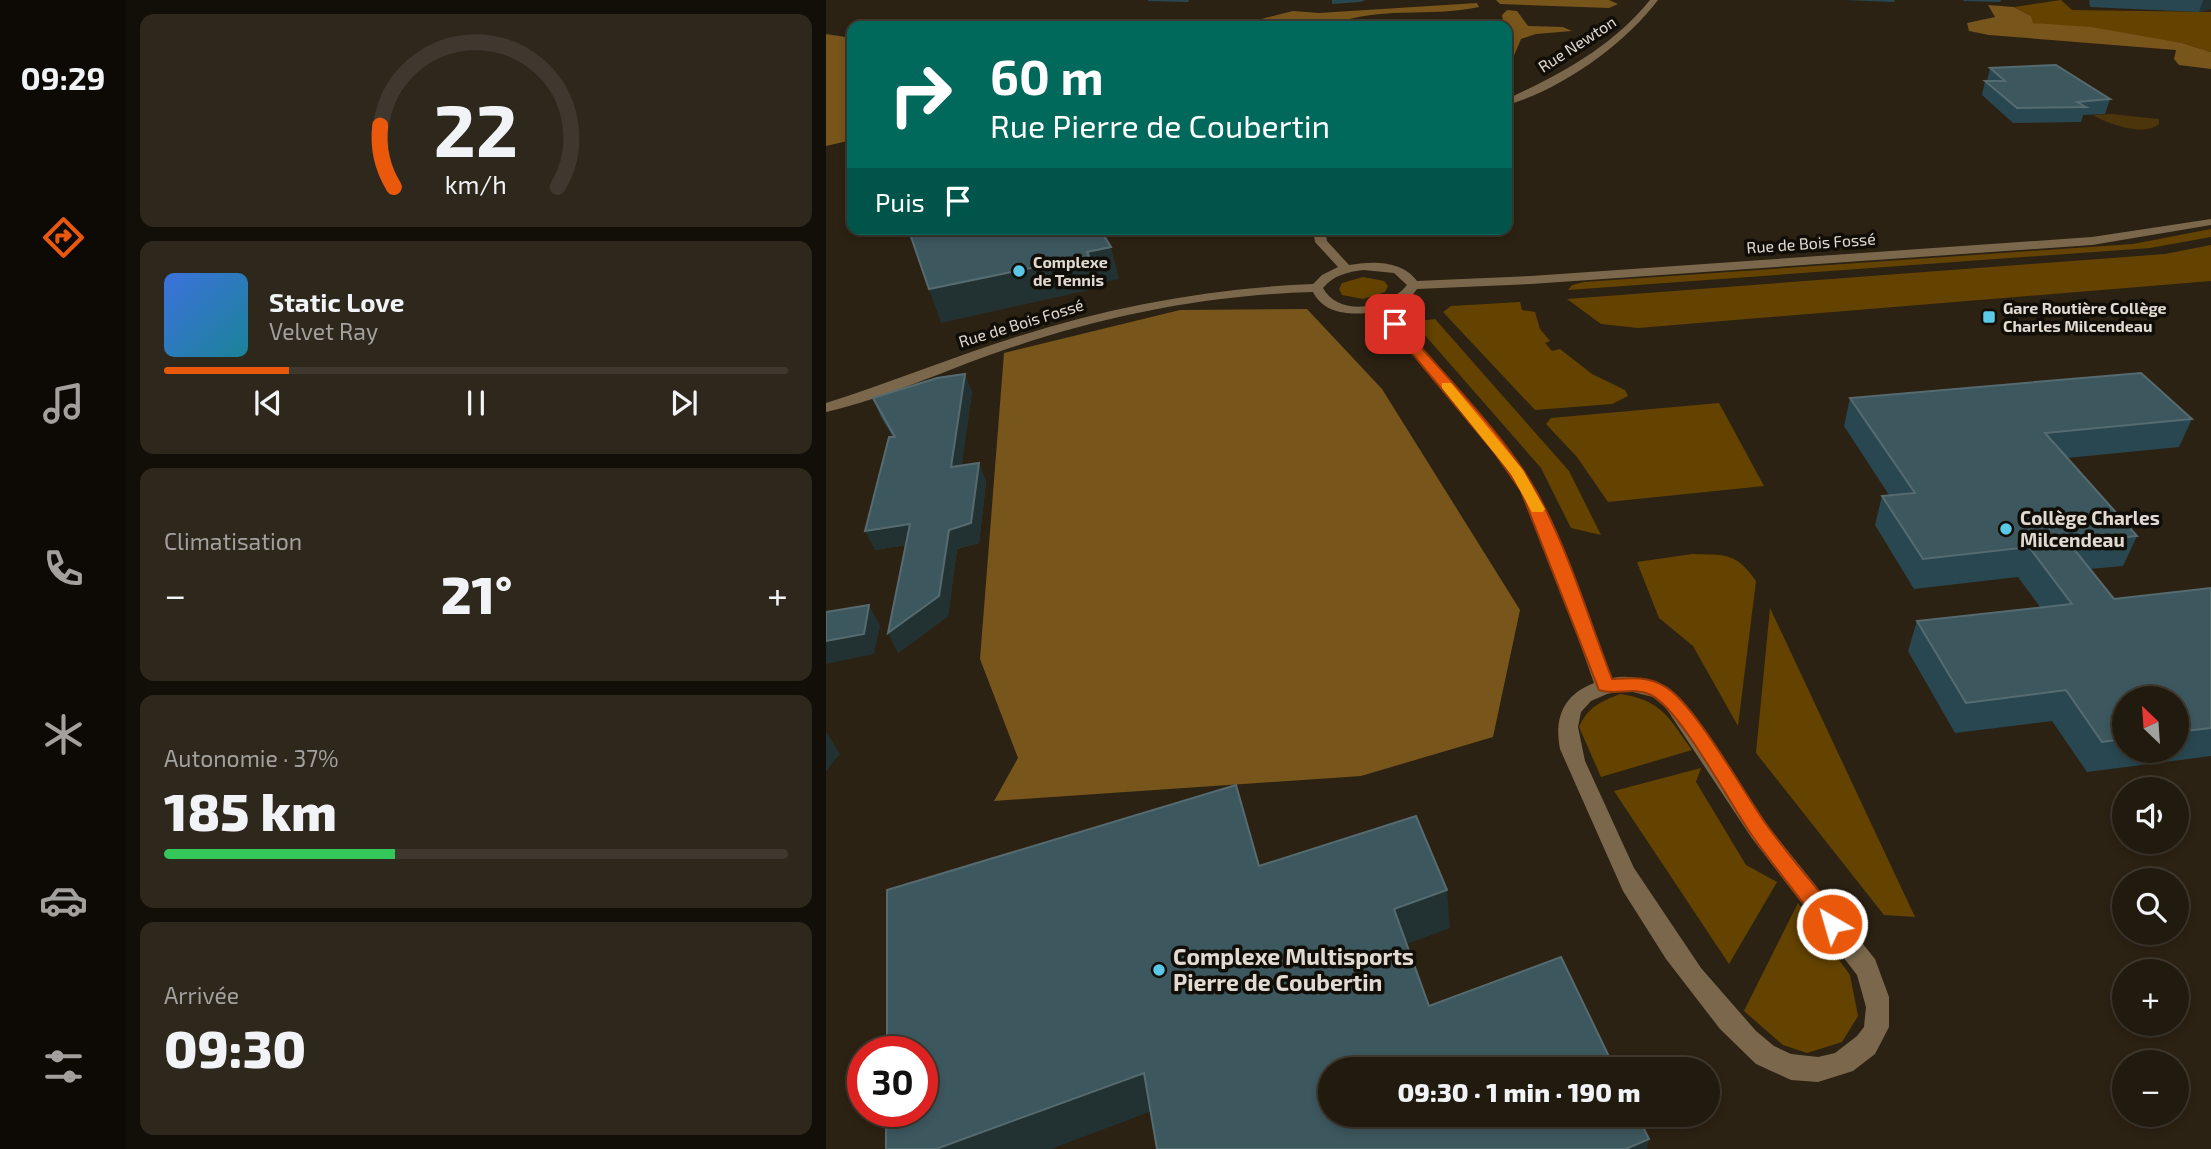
<!DOCTYPE html>
<html lang="fr">
<head>
<meta charset="utf-8">
<style>
	:root { --surface:#211a0e; --page:#2d271c; --text:#f1f3f6; --muted:#a2a19e; --line:#3e382e; --accent:#ea580c }
	body { margin:0; font-family:"Exo 2",sans-serif; background:var(--page); color:var(--text); height:100vh; display:flex; flex-direction:column; font-size:26px; white-space:nowrap }
	* { box-sizing:border-box; margin:0 }
	p { font-size:23px; color:var(--muted) }
	.icon { flex:none; width:38px; height:38px; fill:none; stroke:currentColor; stroke-width:2; stroke-linecap:round; stroke-linejoin:round }
	.map { position:relative; flex:1; overflow:hidden }
	.sheet { display:flex; flex-direction:column; gap:14px; padding:14px; background:#120e08; width:700px }
	.sheet>* { flex:none }
	.top-card { position:absolute; left:21px; top:21px; width:665px; height:214px; border-radius:14px; box-shadow:0 4px 10px #0003,0 0 0 2px var(--line); background:#00695c; color:#fff; overflow:hidden }
	.needle { width:46px; rotate:335deg }
	.buttons { position:absolute; left:1286px; top:686px; display:grid; gap:14px }
	.buttons a { display:grid; place-items:center; width:77px; height:77px; border-radius:50%; background:var(--surface); box-shadow:0 4px 10px #0003,0 0 0 2px var(--line); font-size:35px }
	.speed { position:absolute; left:21px; top:1036px; display:flex; gap:14px; font-size:35px; font-weight:700; text-align:center }
	.speed>* { display:grid; place-content:center; width:91px; height:91px; border-radius:50%; background:var(--surface); box-shadow:0 4px 10px #0003,0 0 0 2px var(--line); line-height:1 }
	.speed .limit { border:10px solid #d22; background:#fff; color:#111 }
	.pin { position:absolute; display:grid; place-items:center; width:60px; height:60px; color:#fff; margin:-30px; border-radius:14px; box-shadow:0 4px 10px #0006 }
	.me { position:absolute; width:77px; margin:-38px; rotate:322deg; stroke-linejoin:round; filter:drop-shadow(0 0 5px #0008) }
	.turn { display:flex; align-items:center; gap:24px; height:147px; padding:0 28px; font-size:32px }
	.turn .icon { width:91px; height:91px; stroke-width:2.5 }
	.turn b { display:block; font-size:49px; line-height:60px }
	.then { display:flex; align-items:center; height:66px; padding:0 28px; background:#0003; gap:14px; font-size:26px }
	.big { font-size:52px; font-weight:800; line-height:1.1 }
	.sheet .card { flex:1; display:flex; flex-direction:column; justify-content:center; gap:10px; min-width:0; padding:0 24px; border-radius:14px; background:var(--page) }
	.sheet .dial { align-items:center; gap:0 }
	.dial svg { height:182px; overflow:visible; fill:none; stroke:var(--line); stroke-width:7; stroke-linecap:round; text-anchor:middle }
	.dial text { fill:var(--text); stroke:none }
	.song { display:flex; align-items:center; gap:21px }
	.cover { width:84px; height:84px; border-radius:10px; background:linear-gradient(135deg,hsl(220 70% 55%),hsl(190 70% 35%)) }
	.played { height:7px; border-radius:4px; background:linear-gradient(90deg,var(--accent) 20%,var(--line) 20%) }
	.keys { display:flex; justify-content:space-around; direction:ltr }
	.heat { display:flex; justify-content:space-between; align-items:center; font-size:38px; direction:ltr }
	.charge { height:10px; border-radius:5px; background:linear-gradient(90deg,#34c759 37%,var(--line) 0) }
	.trip { position:absolute; left:492px; top:1057px; width:402px; height:70px; border-radius:35px; background:var(--surface); box-shadow:0 4px 10px #0003,0 0 0 2px var(--line); font-weight:800; line-height:70px; text-align:center }
	main { display:flex; flex:1; min-height:0 }
	.dock { display:flex; flex-direction:column; width:126px; justify-content:space-around; align-items:center; background:#0d0a06; color:var(--muted) }
	.dock .icon { width:49px; height:49px }
	.dock .on { color:var(--accent) }
	.dock b { font-size:32px; color:var(--text) }
	.map>svg:first-child { display:block }
	.green { fill:#644300 }
	.forest { fill:#77551b }
	.water { fill:#4c350b }
	.lines { fill:none; stroke-linecap:round; stroke-linejoin:round }
	.minor { fill:#7b684c; fill-rule:evenodd }
	.wall { fill:#294750; fill-rule:evenodd }
	.shaded-wall { fill:#223232 }
	.building { fill:#3d575e; stroke:#566b70; stroke-width:2 }
	.route { fill:#ea580c; stroke:#983908; stroke-width:2 }
	.slow { fill:#f59e0b }
	.poi-dot { fill:#5bc8e7; stroke:#110d07; stroke-width:2.5 }
	.labels { text-anchor:middle; stroke-width:7; stroke-linejoin:round; paint-order:stroke }
	.far-street-label { font-size:16px; fill:#e1dad1; stroke:#110d07 }
	.far-poi-label { font-size:16px; font-weight:bold; fill:#e1dad1; stroke:#110d07; text-anchor:start }
	.poi-label { font-size:19px; font-weight:bold; fill:#e1dad1; stroke:#110d07; text-anchor:start }
	.near-poi-label { font-size:23px; font-weight:bold; fill:#e1dad1; stroke:#110d07; text-anchor:start }
</style>
</head>
<body>
<main>
<nav class="dock">
<b>09:29</b>
<svg class="icon on" aria-label="directions" viewBox="0 0 24 24"><path d="M12 3l9 9-9 9-9-9zM9 14v-3h6M13 9l2 2-2 2"/></svg>
<svg class="icon" aria-label="music" viewBox="0 0 24 24"><path d="M9 18V5l10-2v13"/><circle cx="6" cy="18" r="3"/><circle cx="16" cy="16" r="3"/></svg>
<svg class="icon" aria-label="phone" viewBox="0 0 24 24"><path d="M5 4h4l2 5-3 2q2 4 5 5l2-3 5 2v4C11 20 4 13 5 4z"/></svg>
<svg class="icon" aria-label="climate" viewBox="0 0 24 24"><path d="M12 3v18M4 7l16 10M4 17L20 7"/></svg>
<svg class="icon" aria-label="car" viewBox="0 0 24 24"><path d="M5 17H2v-5l4-1 3-4h7l3 4 3 1v5h-3M9 17h6M6 11h13"/><circle cx="7" cy="17" r="2"/><circle cx="17" cy="17" r="2"/></svg>
<svg class="icon" aria-label="filters" viewBox="0 0 24 24"><path d="M4 7h16M4 17h16"/><circle cx="9" cy="7" r="2"/><circle cx="15" cy="17" r="2"/></svg>
</nav>
<section class="sheet">
<div class="card dial"><svg viewBox="0 0 100 80">
<path d="M14 69A42 42 0 1 1 86 69"/>
<path d="M14 69A42 42 0 0 1 8 42" stroke="#ea580c"/>
<text x="50" y="56" font-size="32" font-weight="700">22</text>
<text x="50" y="72" font-size="11">km/h</text>
</svg></div>
<div class="card">
<div class="song"><i class="cover"></i><div><b>Static Love</b><p>Velvet Ray</p></div></div>
<div class="played"></div>
<div class="keys"><svg class="icon" aria-label="previous" viewBox="0 0 24 24"><path d="M18 5L8 12l10 7zM5 5v14"/></svg><svg class="icon" aria-label="pause" viewBox="0 0 24 24"><path d="M8 5v14M16 5v14"/></svg><svg class="icon" aria-label="next" viewBox="0 0 24 24"><path d="M6 5l10 7-10 7zM19 5v14"/></svg></div>
</div>
<div class="card"><p>Climatisation</p>
<div class="heat"><a>−</a><b class="big">21°</b><a>+</a></div>
</div>
<div class="card"><p>Autonomie · 37%</p><b class="big">185 km</b><div class="charge"></div></div>
<div class="card"><p>Arrivée</p><b class="big">09:30</b></div>
</section>
<div class="map">
<svg width="1385" height="1149" viewBox="0 0 1385 1149">
	<rect width="100%" height="100%" fill="#2c2213"/>
	<path class="green" d="M1235 0 1246 10 1385 12V52L1356 43 1206 23 1205 16 1188 7Z
		M1385 229V237L1324 248 742 290 746 285 758 282 1307 244Z
		M1385 245V281L812 328 775 324 741 299 1339 254Z
		M537 277 558 281 562 286 559 292 537 299 516 295 513 289 516 283Z
		M694 302 696 310 709 312 714 329 724 341 719 343 726 351 734 349 766 374 799 390 802 396 786 404 709 410 617 312 625 306Z
		M609 319 743 471 775 535 745 528 715 468 597 333 593 321Z
		M893 403 938 486 782 502 751 457 720 424 725 418Z
		M866 554C899 555 910 552 930 581L912 726 867 646 833 618 811 562Z
		M944 608 1089 917 1058 915 930 753Z
		M794 694C836 700 843 718 866 750L775 777 753 727C762 707 774 702 794 694Z
		M875 768 870 782 920 865 951 882 903 964 788 791Z
		M972 903 1024 975 1032 1016 1016 1042 981 1053 957 1045 918 1011Z"/>
	<path class="forest" d="M670 0H783L792 4 783 8 674 4Z
		M651 3 653 7C603 18 551 5 503 26H128L431 20 467 11 493 13Z
		M1162 5 1188 7 1205 16 1207 23 1265 27 1356 43 1385 52V69L1353 65 1348 59 1350 50 1163 35 1143 31 1141 23 1169 17Z
		M681 10 691 11 702 26 737 27 746 31 710 34 695 39 687 58H681V26H678L676 15Z
		M0 34 26 38V140L0 146Z
		M481 309 556 389 694 610 667 737 535 776 168 801 192 758 154 659 178 353 354 310Z"/>
	<path class="water" d="M1285 114 1333 119V124C1318 137 1282 124 1267 115Z"/>
	<g class="lines">
		<path class="minor" d="M824 0H832C798 45 736 89 681 105V99C735 74 786 47 824 0Z
			M1385 219V225L1266 245 705 284 591 289 584 298 562 309 678 446 711 491 735 544 786 678C810 673 836 683 854 698L941 825 1049 959 1063 997V1027L1049 1054 1027 1071 992 1082 965 1080 930 1064 894 1029 840 959 797 891 734 749C728 718 737 695 768 683L719 544 695 491 668 452 551 312C528 315 499 316 487 292 380 295 276 316 175 351 117 371 60 398 0 412V403C64 383 126 357 190 337 287 306 386 288 487 284L496 275 512 267 489 242 487 229H499L501 241 523 265C545 261 576 260 591 281L705 276 1266 237ZM538 270 568 273 581 285C563 308 513 318 497 288 508 275 521 272 538 270ZM799 690 827 697 840 708 925 837 1031 975 1040 1007 1038 1027 1031 1036 1009 1053 992 1057 965 1054 948 1046 930 1031 875 968 808 868 759 761 752 727 755 712 765 701 781 694Z"/>
	</g>
	<path class="wall" d="M322 0H363L362 2 322 1Z
		M506 0H540L534 2 506 4Z
		M1018 0H1069L1068 2Z
		M1137 0H1175L1174 2 1138 1Z
		M1263 0H1385V9L1373 12 1264 7Z
		M1164 68 1284 99 1279 114 1257 115 1255 122 1187 123 1156 95 1159 81H1161Z
		M146 392 135 466 153 463 160 482 153 543 131 549 122 616 72 653 80 545 49 550 67 437 55 417 47 398Z
		M1024 398 1366 419 1353 447 1241 458 1311 536 1297 566 1264 569 1288 599 1385 588V756L1261 772 1226 721 1129 733 1082 651 1091 621 1214 607 1192 577 1088 589 1049 525 1056 496 1063 495 1018 426ZM1298 698H1351V751H1298Z"/>
	<path class="shaded-wall" d="M1377 0H1385V9L1373 12Z
		M285 247 293 279 271 284 272 288 115 323 103 289Z
		M139 374 146 392 133 486 125 467Z
		M153 463 160 482 153 543 131 549 122 616 72 653 62 633 123 530Z
		M84 524 93 543 49 550 39 531Z
		M43 605 54 626 48 654 0 664V641Z
		M1 733 14 754 0 771V734Z
		M621 890 624 928 573 947 568 909Z
		M318 1073 334 1108 225 1149H110Z
		M823 1139 821 1149H800Z"/>
	<path class="building" d="M1230 65 1284 99 1251 102 1260 107 1191 108 1159 81H1179L1164 68Z
		M86 229H274L285 247 261 252 263 256 103 289 83 231Z
		M1315 373 1366 419 1219 433 1311 536 1243 543 1288 599 1385 588V728L1351 732V698H1298V739L1276 742 1240 690 1140 703 1091 621 1246 604 1203 547 1097 559 1056 496 1089 493 1024 398Z
		M139 374 125 467 153 463 145 523 123 530 113 596 62 633 84 524 39 531 63 437H69L47 398 111 378Z
		M43 605 38 634 0 641V612Z
		M410 785 433 866 590 816 621 890 568 909 603 1006 735 957 789 1069H504V1115H811L823 1139 800 1149H331L318 1073 110 1149H60V1111H96V1052H61V890Z"/>
	<path class="route" d="M564 322H573C615 372 679 435 710 491 742 549 762 617 786 679 804 678 821 676 838 686 867 701 918 793 940 824 963 856 989 886 1014 917L1017 924 1014 931 1006 933 999 931C975 900 950 869 927 837 905 806 855 710 825 695 808 686 790 696 773 690L695 491 668 452 564 327Z"/>
	<path class="slow" d="M616 383H625L697 470 719 509 717 512H706L685 474 616 388Z"/>
	<g class="poi-dot">
		<circle cx="193" cy="271" r="7"/>
		<rect x="1156" y="310" width="14" height="14" rx="3.5"/>
		<circle cx="1180" cy="529" r="7"/>
		<circle cx="333" cy="970" r="7"/>
	</g>
	<g class="labels">
		<g class="far-street-label">
			<text transform="translate(751 44) rotate(-33)" y="6">Rue Newton</text>
			<text transform="translate(985 243) rotate(-4)" y="6">Rue de Bois Fossé</text>
			<text transform="translate(195 323) rotate(-17)" y="6">Rue de Bois Fossé</text>
		</g>
		<g class="far-poi-label">
			<text x="207" y="268">Complexe<tspan x="207" dy="18">de Tennis</tspan></text>
			<text x="1177" y="314">Gare Routière Collège<tspan x="1177" dy="18">Charles Milcendeau</tspan></text>
		</g>
		<g class="poi-label">
			<text x="1194" y="525">Collège Charles<tspan x="1194" dy="22">Milcendeau</tspan></text>
		</g>
		<g class="near-poi-label">
			<text x="347" y="965">Complexe Multisports<tspan x="347" dy="26">Pierre de Coubertin</tspan></text>
		</g>
	</g>
</svg>
<div class="buttons">
<a><svg class="needle" viewBox="-14 -14 28 28"><path d="M0-13l5 13h-10z" fill="#e53935"/><path d="M0 13l5-13h-10z" fill="#a2a19e"/></svg></a>
<a><svg class="icon" aria-label="sound" viewBox="0 0 24 24"><path d="M4 9h4l5-4v14l-5-4H4zM17 9q2 3 0 6"/></svg></a>
<a><svg class="icon" aria-label="search" viewBox="0 0 24 24"><circle cx="10" cy="10" r="6"/><path d="M15 15l6 6"/></svg></a>
<a>+</a>
<a>−</a>
</div>
<div class="speed"><div class="limit">30</div></div>
<div class="pin" style="left:569px;top:324px;background:#d93025"><svg class="icon" aria-label="arrive" viewBox="0 0 24 24"><path d="M6 21V4h12l-3 4 3 4H6"/></svg></div>
<svg class="me" style="left:1006px;top:924px" viewBox="-20 -20 40 40"><circle r="17" fill="#ea580c" stroke="#fff" stroke-width="3"/><path d="M0-11L8 9 0 5-8 9z" fill="#fff"/></svg>
<div class="trip">09:30 · 1 min · 190 m</div>
<div class="top-card">
<div class="turn"><svg class="icon" aria-label="right" viewBox="0 0 24 24"><path d="M7 20v-9h11M14 6l5 5-5 5"/></svg><div><b>60 m</b>Rue Pierre de Coubertin</div></div>
<div class="then">Puis<svg class="icon" aria-label="arrive" viewBox="0 0 24 24"><path d="M6 21V4h12l-3 4 3 4H6"/></svg></div>
</div>
</div>
</main>
</body>
</html>
